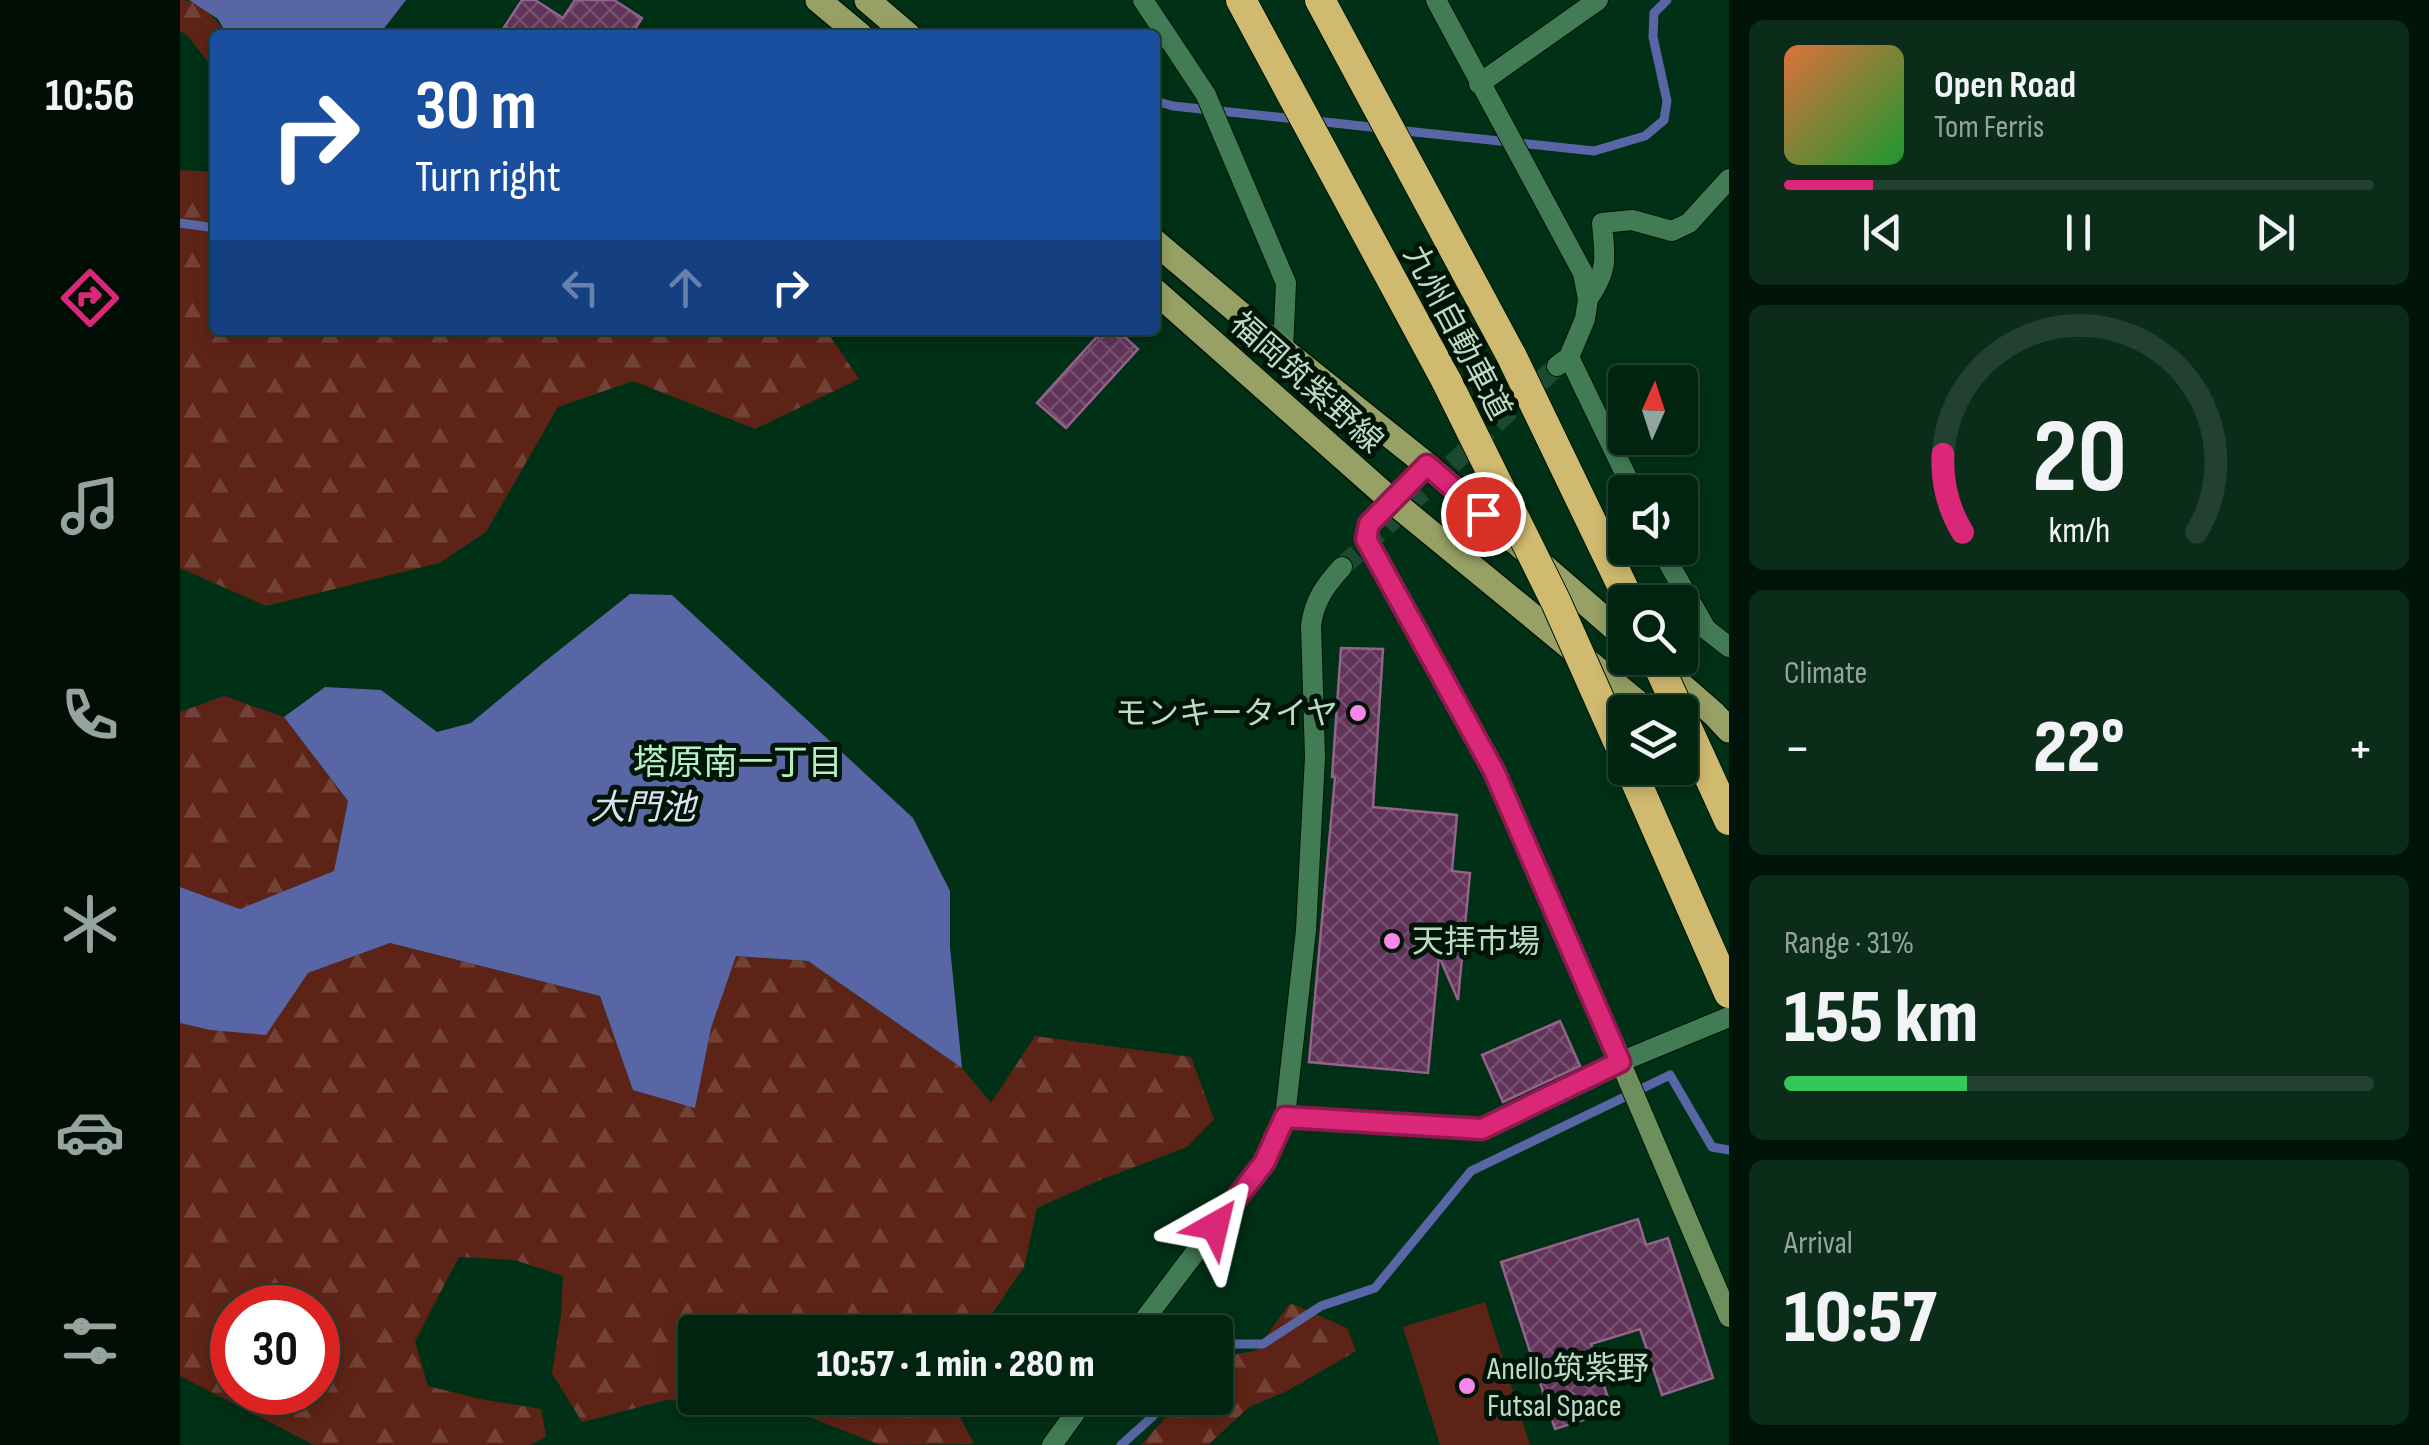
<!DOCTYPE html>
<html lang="en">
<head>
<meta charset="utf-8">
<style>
	:root { --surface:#002410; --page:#0a2c19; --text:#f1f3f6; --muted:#95a49f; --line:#224130; --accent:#db2777 }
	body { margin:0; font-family:"Sofia Sans Condensed","Noto Sans JP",sans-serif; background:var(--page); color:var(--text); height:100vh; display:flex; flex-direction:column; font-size:38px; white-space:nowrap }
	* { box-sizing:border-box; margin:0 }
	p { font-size:32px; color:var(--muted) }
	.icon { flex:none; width:55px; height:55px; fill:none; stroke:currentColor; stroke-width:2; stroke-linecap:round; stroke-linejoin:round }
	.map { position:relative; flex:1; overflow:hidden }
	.panel { display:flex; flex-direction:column; gap:20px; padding:20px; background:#001409; width:700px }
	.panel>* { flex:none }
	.banner { position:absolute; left:30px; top:30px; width:950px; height:305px; border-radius:10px; box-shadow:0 5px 15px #0003,0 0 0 2px var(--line); background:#1a4fa0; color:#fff; overflow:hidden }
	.needle { width:65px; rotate:3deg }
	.controls { position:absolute; left:1428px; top:365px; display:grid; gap:20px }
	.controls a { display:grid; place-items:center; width:90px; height:90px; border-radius:10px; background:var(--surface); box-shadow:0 5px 15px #0003,0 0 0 2px var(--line); font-size:50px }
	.speed { position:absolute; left:30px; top:1285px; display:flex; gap:20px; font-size:50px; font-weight:700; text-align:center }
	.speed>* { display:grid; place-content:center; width:130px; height:130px; border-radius:50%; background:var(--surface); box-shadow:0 5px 15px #0003,0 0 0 2px var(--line); line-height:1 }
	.speed .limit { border:15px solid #d22; background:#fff; color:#111 }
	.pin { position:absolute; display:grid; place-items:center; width:85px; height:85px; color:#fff; margin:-42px; border:5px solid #fff; border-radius:50%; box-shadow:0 2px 10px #0007 }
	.me { position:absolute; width:110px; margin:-55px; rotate:37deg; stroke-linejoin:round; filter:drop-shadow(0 0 8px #0008) }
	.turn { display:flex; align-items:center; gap:35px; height:210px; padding:0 40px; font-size:45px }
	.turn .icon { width:130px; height:130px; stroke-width:2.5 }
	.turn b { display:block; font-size:70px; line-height:85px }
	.lanes { display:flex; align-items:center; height:95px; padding:0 40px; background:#0003; justify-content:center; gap:50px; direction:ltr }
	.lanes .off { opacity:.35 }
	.big { font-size:75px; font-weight:800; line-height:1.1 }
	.panel .widget { flex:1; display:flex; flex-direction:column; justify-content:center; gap:15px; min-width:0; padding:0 35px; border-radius:15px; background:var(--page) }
	.panel .dial { align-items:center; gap:0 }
	.dial svg { height:260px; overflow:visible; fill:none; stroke:var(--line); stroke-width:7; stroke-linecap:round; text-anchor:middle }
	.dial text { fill:var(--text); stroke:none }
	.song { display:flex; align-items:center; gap:30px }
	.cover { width:120px; height:120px; border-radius:15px; background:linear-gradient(135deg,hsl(20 70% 55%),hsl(130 70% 35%)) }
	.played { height:10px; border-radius:5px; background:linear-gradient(90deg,var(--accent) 15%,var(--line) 15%) }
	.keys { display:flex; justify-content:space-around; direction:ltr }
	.heat { display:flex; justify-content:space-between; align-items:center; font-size:55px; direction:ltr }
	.charge { height:15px; border-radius:8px; background:linear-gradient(90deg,#34c759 31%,var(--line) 0) }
	.trip { position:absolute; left:498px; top:1315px; width:555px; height:100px; border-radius:10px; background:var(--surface); box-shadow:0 5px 15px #0003,0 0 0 2px var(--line); font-weight:800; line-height:100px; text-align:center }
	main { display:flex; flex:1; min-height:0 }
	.menu { display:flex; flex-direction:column; width:180px; justify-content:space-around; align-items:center; background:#000e06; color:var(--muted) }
	.menu .icon { width:70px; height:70px }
	.menu .active { color:var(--accent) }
	.menu b { font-size:45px; color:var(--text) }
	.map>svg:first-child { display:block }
	.forest { fill:url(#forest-firs); fill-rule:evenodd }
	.park { fill:#5e2317 }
	.water { fill:#5966a5 }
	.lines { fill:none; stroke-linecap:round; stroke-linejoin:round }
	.stream { stroke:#5966a5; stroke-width:9 }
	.building { fill:url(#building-cross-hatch); stroke:#94628b; stroke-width:2.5 }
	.street-tunnel { stroke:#1c4a30; stroke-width:20; stroke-dasharray:20 10; stroke-linecap:butt }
	.street-casing { stroke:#001605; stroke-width:22 }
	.secondary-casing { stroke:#001605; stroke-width:22 }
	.primary-casing { stroke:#001605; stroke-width:28 }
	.highway-casing { stroke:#001605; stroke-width:32 }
	.street { stroke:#427c55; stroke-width:20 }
	.secondary { stroke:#6d8f5d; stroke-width:20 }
	.primary { stroke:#97a165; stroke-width:25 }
	.highway { stroke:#d0ba6f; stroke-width:30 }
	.highway-bridge-casing { stroke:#001605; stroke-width:32; stroke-linecap:butt }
	.highway-bridge { stroke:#d0ba6f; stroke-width:30 }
	.route-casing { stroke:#8e194d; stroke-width:25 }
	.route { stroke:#db2777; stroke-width:18 }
	.poi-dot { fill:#fa87e7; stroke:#001507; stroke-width:4 }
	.labels { text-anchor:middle; stroke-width:10; stroke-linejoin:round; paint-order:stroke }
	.street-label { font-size:32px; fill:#bddac5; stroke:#001507 }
	.poi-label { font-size:32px; fill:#bddac5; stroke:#001507; text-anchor:start }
	.neighbourhood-label { font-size:35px; fill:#b3f1c5; stroke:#001507 }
	.water-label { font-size:35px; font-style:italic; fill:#dbe0f3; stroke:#001507 }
</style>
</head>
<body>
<main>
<nav class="menu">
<b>10:56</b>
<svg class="icon active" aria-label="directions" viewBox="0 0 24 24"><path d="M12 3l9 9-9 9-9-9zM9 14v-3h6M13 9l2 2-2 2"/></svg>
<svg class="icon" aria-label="music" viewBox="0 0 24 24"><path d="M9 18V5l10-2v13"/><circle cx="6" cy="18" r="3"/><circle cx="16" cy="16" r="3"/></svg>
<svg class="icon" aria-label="phone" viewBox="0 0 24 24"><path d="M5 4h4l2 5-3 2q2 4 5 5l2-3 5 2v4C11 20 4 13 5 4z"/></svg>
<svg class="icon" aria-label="climate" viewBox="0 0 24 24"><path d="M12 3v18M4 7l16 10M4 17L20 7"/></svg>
<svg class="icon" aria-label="car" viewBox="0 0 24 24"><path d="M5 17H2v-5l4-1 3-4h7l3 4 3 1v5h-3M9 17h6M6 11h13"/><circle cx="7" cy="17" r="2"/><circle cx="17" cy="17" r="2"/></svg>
<svg class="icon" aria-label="filters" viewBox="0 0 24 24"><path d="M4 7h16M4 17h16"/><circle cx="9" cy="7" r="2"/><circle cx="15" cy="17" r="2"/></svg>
</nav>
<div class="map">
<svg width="1549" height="1445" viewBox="0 0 1549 1445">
	<defs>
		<pattern id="forest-firs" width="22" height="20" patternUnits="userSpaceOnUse" patternTransform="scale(2.5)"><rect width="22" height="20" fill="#5e2317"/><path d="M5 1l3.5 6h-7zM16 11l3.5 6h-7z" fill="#734237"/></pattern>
		<pattern id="building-cross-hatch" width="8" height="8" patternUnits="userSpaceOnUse" patternTransform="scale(2.5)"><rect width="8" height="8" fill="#613359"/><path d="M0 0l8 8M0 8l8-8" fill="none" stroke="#76506f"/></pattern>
	</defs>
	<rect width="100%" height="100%" fill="#003016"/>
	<path class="forest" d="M0 0C20 0 37 19 47 35H35V71L8 36 0 31Z
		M0 170 35 172V330H646L679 379 575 429 453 381 378 407 306 532 259 563 86 606 0 568Z
		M44 696 104 717 168 801 154 872 60 909 0 887V712Z
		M210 943 420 996 453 1089 515 1107 531 1028 555 956 628 961 782 1068 811 1103 855 1036 1011 1057 1034 1119 1007 1147 918 1181 857 1208 844 1267 802 1328 794 1332H515V1398H770L794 1444 700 1445 607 1408 486 1400 402 1422 372 1373 381 1315 383 1276 335 1260 279 1257 235 1341 248 1386 300 1399 361 1409 366 1436 351 1445H134L0 1376V1023L30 1030 110 997 128 973ZM52 1308H138V1392H52Z
		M1110 1303 1167 1328 1176 1351 1107 1391 1069 1407 1028 1445H961L1003 1398H1035V1357L1076 1351Z"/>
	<path class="park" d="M1305 1302 1350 1445H1260L1223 1327Z"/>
	<path class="water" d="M9 0H226L199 35H47L38 19Z
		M450 594 492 595 733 818 770 891V947L782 1068 628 961 556 956 531 1028 515 1108 453 1090 420 996 210 943 128 973 86 1035 30 1030 0 1023V887L60 909 154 871 168 801 104 717 145 687 201 690 257 732 291 723 363 663Z"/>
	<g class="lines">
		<path class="stream" d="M975 101 993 106 1116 119
			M1136 121 1200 128
			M1216 130 1414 151 1465 136 1484 120 1487 101 1473 37 1474 13 1487 0
			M0 223 35 228
			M1035 1344H1083L1141 1306 1195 1288 1291 1171 1490 1075 1532 1147 1549 1150
			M941 1445 971 1418 989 1398"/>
	</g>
	<path class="building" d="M342 0H355L383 18 395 0H434L462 18 451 35H319Z
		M923 330H937L958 349 886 428 857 403Z
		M1161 648 1203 649 1193 807 1277 815 1272 871 1290 873 1278 1000 1259 956 1248 1073 1129 1062 1155 777H1152Z
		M1380 1021 1400 1066 1323 1102 1302 1055Z
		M1458 1219 1466 1245 1488 1238 1533 1378 1482 1395 1460 1329 1411 1344 1432 1411 1375 1429 1321 1262Z"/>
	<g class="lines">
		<path class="street-tunnel" d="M1162 567 1377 366"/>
		<g class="street-casing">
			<path id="street" d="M963 0 1026 95 1106 283 1103 350
				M1256 0 1403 273 1408 299 1405 319 1389 357 1377 366
				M1299 84 1418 0
				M1408 299C1429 268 1425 259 1422 223L1452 220 1492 231 1509 223 1549 179
				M1389 357 1454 492
				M1480 548 1526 629 1549 647
				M1105 1117 1302 1129 1440 1062 1549 1017
				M955 1332 1083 1163 1105 1117 1126 930 1135 757 1131 625C1135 599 1145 586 1162 567
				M872 1445 906 1398"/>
		</g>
		<g class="secondary-casing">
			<path id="secondary" d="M1247 465 1189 524 1186 539 1314 771 1356 864 1549 1317"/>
		</g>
		<g class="primary-casing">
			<path id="primary" d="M638 0 680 35
				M687 0 728 35
				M975 242 1103 350 1247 465 1445 637
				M975 291 1211 500 1469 712
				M1480 667 1534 714 1549 730"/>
		</g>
		<g class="highway-casing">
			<path id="highway" d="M1061 0 1267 382
				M1140 0 1332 357
				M1450 768 1549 993"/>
		</g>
		<use href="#street" class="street"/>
		<use href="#secondary" class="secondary"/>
		<use href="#primary" class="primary"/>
		<use href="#highway" class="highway"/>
		<g class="highway-bridge-casing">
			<path id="highway-bridge" d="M1332 357 1450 602
				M1267 382 1376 602 1445 757
				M1475 658 1549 820"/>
		</g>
		<use href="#highway-bridge" class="highway-bridge"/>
	</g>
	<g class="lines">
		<g class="route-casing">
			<path id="route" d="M1035 1226 1084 1163 1105 1117 1302 1129 1440 1062 1314 771 1186 539 1189 524 1247 465 1303 514"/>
		</g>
		<use href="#route" class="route"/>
	</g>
	<g class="poi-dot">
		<circle cx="1178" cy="713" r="10"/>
		<circle cx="1212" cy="941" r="10"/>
		<circle cx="1287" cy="1386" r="10"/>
	</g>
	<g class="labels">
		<g class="street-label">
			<text transform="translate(1278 332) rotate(62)" y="11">九州自動車道</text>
			<text transform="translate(1127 382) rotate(42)" y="11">福岡筑紫野線</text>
		</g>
		<g class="poi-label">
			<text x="1158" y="724" text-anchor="end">モンキータイヤ</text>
			<text x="1232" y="952">天拝市場</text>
			<text x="1307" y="1379">Anello筑紫野<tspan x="1307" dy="37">Futsal Space</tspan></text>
		</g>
		<g class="neighbourhood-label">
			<text x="558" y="774">塔原南一丁目</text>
		</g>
		<g class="water-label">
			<text x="463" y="819">大門池</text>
		</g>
	</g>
</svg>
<div class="controls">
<a><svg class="needle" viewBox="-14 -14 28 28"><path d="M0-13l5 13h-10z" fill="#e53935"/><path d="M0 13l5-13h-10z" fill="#95a49f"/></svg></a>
<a><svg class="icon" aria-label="sound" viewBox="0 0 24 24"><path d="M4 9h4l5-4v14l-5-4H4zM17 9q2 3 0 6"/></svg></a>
<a><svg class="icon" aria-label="search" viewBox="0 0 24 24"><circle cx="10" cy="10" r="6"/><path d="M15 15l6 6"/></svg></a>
<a><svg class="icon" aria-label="layers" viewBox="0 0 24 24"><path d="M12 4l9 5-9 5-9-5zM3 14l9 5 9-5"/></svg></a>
</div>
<div class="speed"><div class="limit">30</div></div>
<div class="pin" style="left:1303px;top:514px;background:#d93025"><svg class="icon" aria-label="arrive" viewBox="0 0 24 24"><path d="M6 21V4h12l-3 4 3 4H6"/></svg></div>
<svg class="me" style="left:1035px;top:1226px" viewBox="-20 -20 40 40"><path d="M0-17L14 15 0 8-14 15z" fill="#db2777" stroke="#fff" stroke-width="4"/></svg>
<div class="trip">10:57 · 1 min · 280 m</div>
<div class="banner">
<div class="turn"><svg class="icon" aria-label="right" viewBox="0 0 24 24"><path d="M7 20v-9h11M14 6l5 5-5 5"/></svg><div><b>30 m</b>Turn right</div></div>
<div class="lanes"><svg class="icon off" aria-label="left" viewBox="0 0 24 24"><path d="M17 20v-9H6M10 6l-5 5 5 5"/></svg><svg class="icon off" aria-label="ahead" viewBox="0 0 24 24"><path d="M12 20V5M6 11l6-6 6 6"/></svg><svg class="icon" aria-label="right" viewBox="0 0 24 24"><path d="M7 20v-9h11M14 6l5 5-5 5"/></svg></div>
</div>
</div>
<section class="panel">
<div class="widget">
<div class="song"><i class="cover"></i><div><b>Open Road</b><p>Tom Ferris</p></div></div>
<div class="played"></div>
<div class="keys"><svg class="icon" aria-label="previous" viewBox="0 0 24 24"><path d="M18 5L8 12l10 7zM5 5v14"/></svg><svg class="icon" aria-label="pause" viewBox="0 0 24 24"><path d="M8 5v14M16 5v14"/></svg><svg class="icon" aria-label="next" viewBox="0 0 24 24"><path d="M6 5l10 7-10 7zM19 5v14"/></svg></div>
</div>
<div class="widget dial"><svg viewBox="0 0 100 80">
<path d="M14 69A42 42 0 1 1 86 69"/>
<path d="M14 69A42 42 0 0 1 8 45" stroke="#db2777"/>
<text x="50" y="56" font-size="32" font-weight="700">20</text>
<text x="50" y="72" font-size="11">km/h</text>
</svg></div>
<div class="widget"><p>Climate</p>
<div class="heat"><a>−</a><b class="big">22°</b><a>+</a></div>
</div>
<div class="widget"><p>Range · 31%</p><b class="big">155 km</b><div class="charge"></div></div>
<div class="widget"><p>Arrival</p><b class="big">10:57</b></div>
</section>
</main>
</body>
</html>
